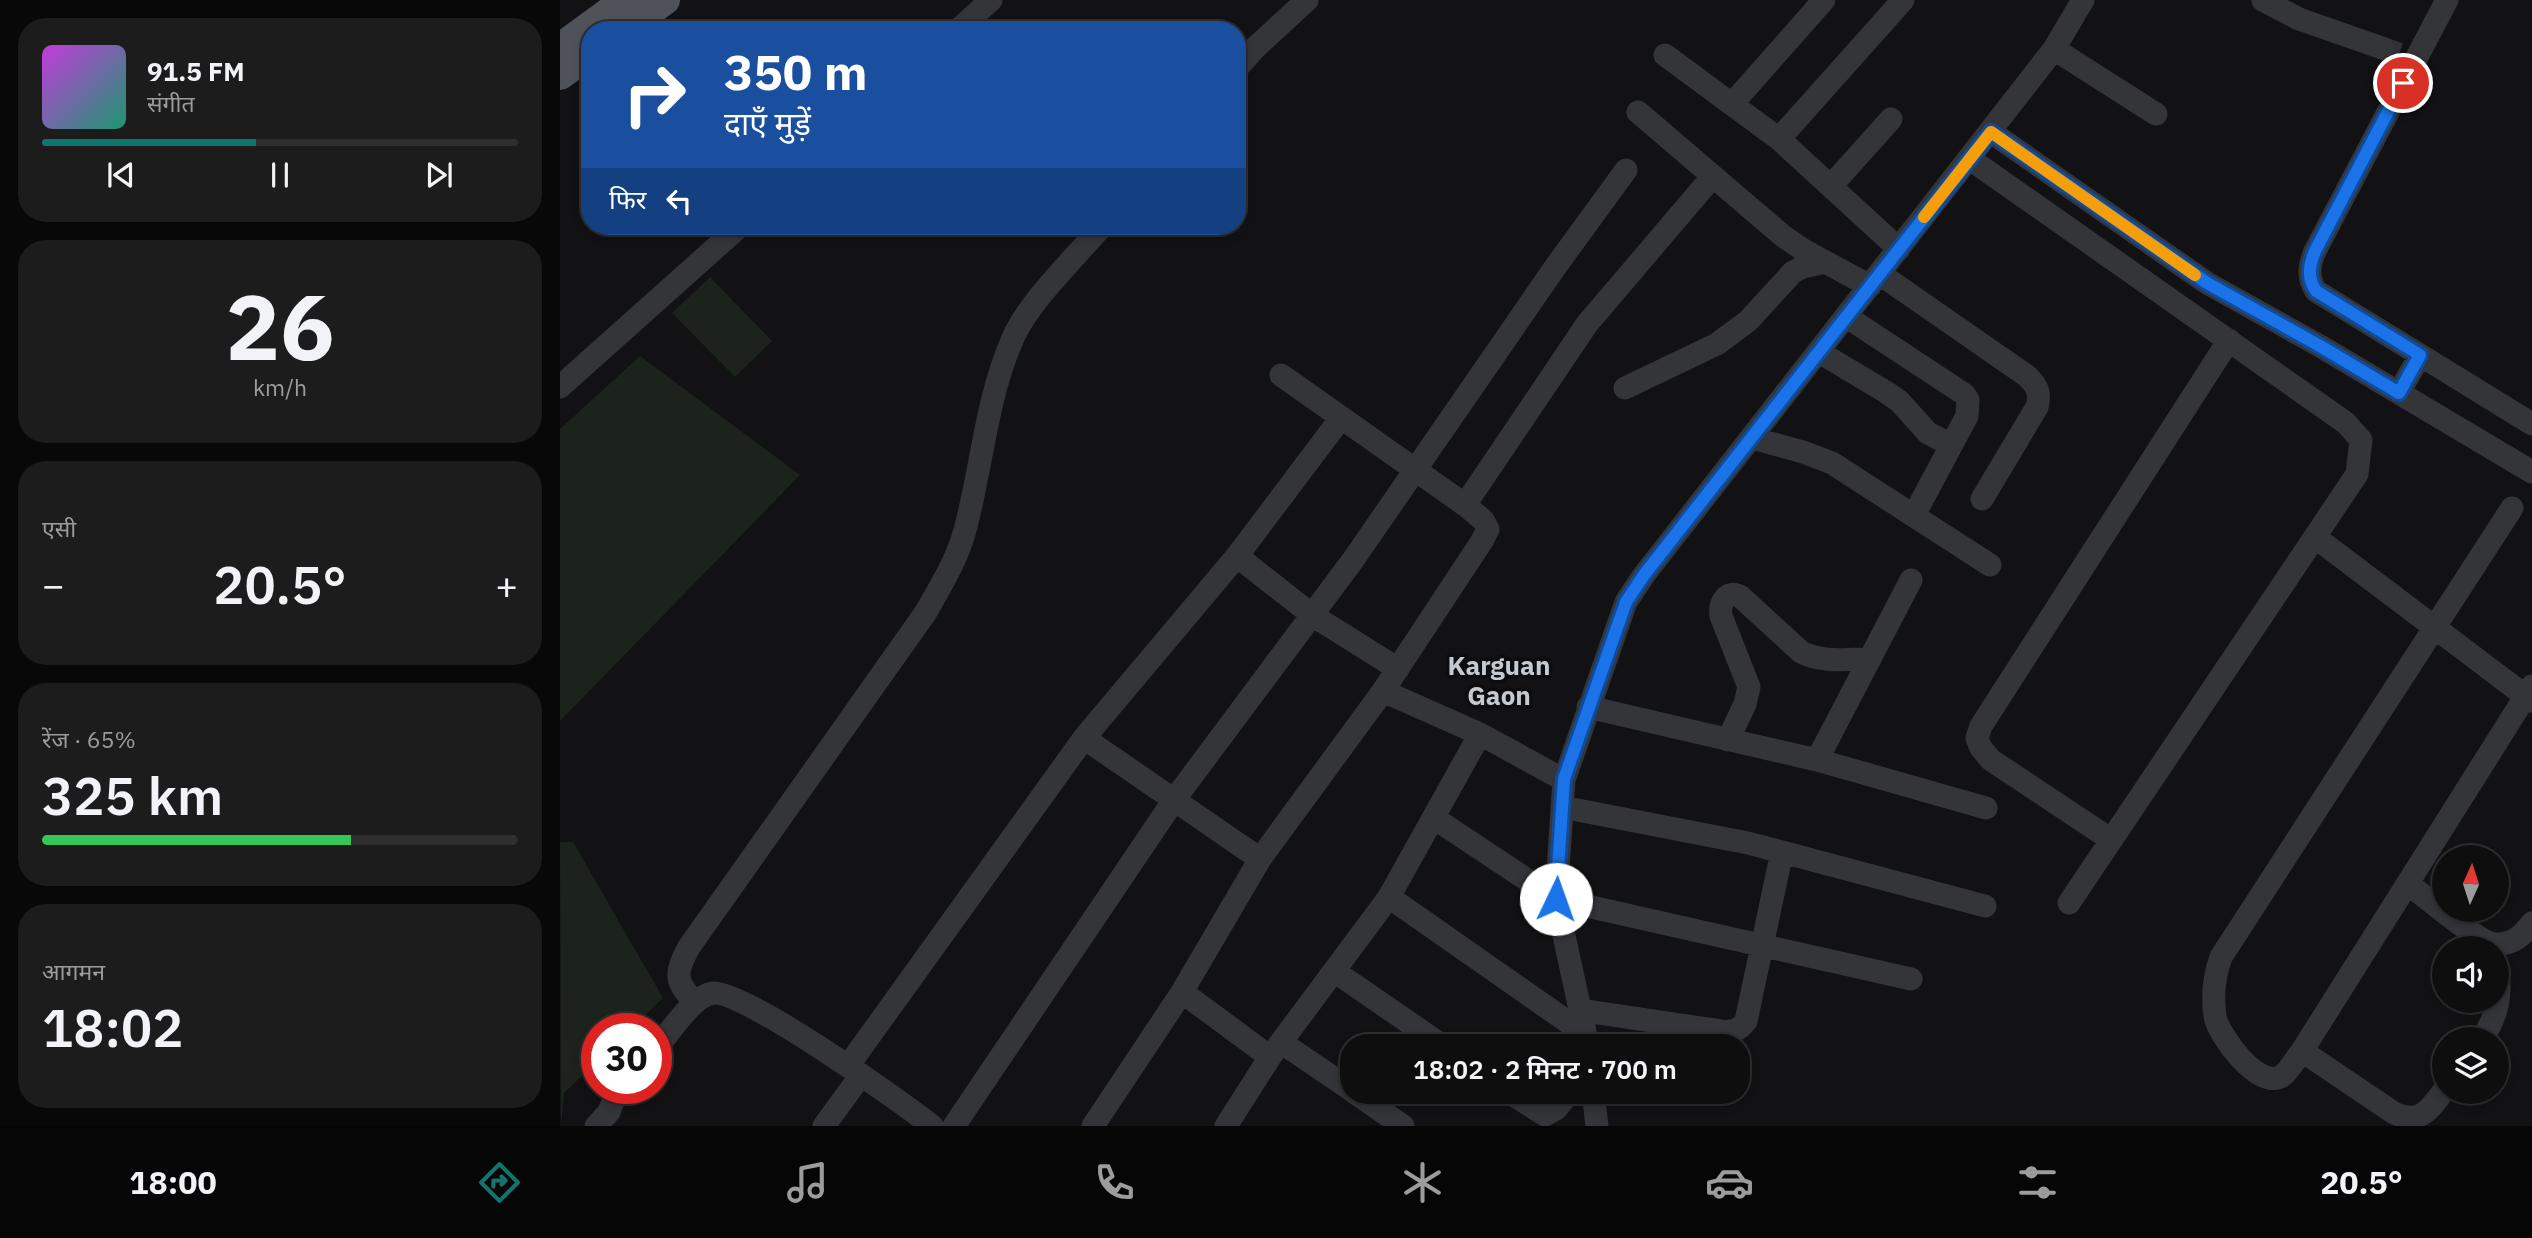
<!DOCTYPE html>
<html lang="hi">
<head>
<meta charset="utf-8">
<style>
	:root { --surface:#0e0e0f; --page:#1c1c1d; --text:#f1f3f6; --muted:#9b9c9e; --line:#2e2e2f; --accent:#0f766e }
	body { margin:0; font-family:"IBM Plex Sans","Noto Sans Devanagari",sans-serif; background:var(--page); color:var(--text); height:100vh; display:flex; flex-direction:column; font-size:26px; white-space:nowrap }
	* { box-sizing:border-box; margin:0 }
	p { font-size:23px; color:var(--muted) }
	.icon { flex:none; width:38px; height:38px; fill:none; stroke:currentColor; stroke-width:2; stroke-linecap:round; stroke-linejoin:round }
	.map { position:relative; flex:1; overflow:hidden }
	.side { display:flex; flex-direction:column; gap:18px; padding:18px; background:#080808; width:560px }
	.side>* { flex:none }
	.banner { position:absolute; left:21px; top:21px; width:665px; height:214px; border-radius:28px; box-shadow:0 4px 10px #0003,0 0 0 2px var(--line); background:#1a4fa0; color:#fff; overflow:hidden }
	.needle { width:46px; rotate:3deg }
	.fabs { position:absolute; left:1872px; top:845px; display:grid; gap:14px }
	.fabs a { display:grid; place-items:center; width:77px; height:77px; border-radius:50%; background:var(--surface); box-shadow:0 4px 10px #0003,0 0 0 2px var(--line); font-size:35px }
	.speed { position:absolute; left:21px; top:1013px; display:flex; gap:14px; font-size:35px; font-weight:700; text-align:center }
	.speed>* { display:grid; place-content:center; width:91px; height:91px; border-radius:50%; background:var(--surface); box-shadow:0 4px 10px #0003,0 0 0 2px var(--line); line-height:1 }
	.speed .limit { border:10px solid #d22; background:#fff; color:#111 }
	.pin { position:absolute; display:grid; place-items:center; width:60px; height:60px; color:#fff; margin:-30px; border:4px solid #fff; border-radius:50%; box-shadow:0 2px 7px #0007 }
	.me { position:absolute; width:77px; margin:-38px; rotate:3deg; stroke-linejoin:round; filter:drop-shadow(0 0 5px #0008) }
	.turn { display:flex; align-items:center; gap:24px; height:147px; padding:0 28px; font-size:32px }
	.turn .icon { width:91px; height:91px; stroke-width:2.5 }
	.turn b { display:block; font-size:49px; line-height:60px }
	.then { display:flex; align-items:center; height:66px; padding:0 28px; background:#0003; gap:14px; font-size:26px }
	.big { font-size:52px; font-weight:600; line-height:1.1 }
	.side .tile { flex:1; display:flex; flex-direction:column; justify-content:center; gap:10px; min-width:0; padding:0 24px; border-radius:28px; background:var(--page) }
	.side .dial { align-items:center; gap:0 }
	.dial b { font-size:91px; line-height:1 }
	.song { display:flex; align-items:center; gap:21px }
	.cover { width:84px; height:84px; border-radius:10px; background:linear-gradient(135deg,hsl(290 70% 55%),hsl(160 70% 35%)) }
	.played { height:7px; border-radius:4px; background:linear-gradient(90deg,var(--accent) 45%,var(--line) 45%) }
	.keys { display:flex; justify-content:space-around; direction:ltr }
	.heat { display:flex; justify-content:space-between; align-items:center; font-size:38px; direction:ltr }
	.charge { height:10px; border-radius:5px; background:linear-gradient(90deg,#34c759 65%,var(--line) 0) }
	.trip { position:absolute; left:780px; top:1034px; width:410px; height:70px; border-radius:28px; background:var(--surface); box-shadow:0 4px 10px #0003,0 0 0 2px var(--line); font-weight:600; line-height:70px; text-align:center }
	.menu { display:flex; height:112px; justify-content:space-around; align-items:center; background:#060606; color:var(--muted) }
	.menu .icon { width:49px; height:49px }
	.menu .selected { color:var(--accent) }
	.menu b { font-size:32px; color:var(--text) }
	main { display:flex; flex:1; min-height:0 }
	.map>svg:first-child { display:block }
	.green { fill:#1c231c }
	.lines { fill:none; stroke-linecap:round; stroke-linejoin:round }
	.minor-tunnel { stroke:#2f3134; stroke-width:23; stroke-dasharray:23 11; stroke-linecap:butt }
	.minor { stroke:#333539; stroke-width:23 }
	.major { stroke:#4f5258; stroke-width:30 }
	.route-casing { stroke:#114b97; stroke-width:18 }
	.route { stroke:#1a73e8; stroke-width:12 }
	.slow { stroke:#f59e0b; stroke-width:12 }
	.labels { text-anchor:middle; stroke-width:7; stroke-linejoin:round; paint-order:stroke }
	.quarter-label { font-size:26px; font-weight:bold; fill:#c4cad0; stroke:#0d0d0f }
</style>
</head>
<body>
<main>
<section class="side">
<div class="tile">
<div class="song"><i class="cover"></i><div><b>91.5 FM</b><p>संगीत</p></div></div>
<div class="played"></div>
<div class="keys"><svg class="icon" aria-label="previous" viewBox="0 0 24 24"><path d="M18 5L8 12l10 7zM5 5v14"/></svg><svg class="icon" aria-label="pause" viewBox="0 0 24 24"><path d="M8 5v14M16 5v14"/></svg><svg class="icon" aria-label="next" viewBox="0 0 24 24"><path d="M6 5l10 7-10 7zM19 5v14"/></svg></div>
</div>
<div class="tile dial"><b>26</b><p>km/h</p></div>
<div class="tile"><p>एसी</p>
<div class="heat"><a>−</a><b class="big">20.5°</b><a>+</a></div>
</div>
<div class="tile"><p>रेंज · 65%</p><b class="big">325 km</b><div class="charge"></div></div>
<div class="tile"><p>आगमन</p><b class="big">18:02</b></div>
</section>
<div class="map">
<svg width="1972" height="1126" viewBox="0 0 1972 1126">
	<rect width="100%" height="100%" fill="#121214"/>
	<path class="green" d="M150 277 212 341 175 377 112 313Z
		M80 356 240 475 0 721V429Z
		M0 842H13L103 998 71 1029H37V1062L4 1093 1 1126Z"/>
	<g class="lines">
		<path class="minor-tunnel" d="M1822 48 1839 54"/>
		<path class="minor" d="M1703 0 1739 19 1822 48
			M398 30 431 0
			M1494 49 1596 114
			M1105 55 1219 139 1339 249
			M677 68 695 48 747 0
			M1172 104 1264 0
			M1078 112 1223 236 1245 251 1310 286
			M1431 132 1647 283 1760 346 1972 472
			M1219 139 1343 0
			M1410 159 1786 423 1801 440 1797 474 1509 903
			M1271 186 1331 119
			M1320 274 1467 376C1477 386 1481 392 1477 407L1422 499
			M1287 317 1404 394 1408 400 1407 416 1354 515
			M1259 352 1326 392 1339 401 1368 433 1391 445
			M1860 355 1972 424
			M721 375 905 505
			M0 387 180 226
			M1065 388 1157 344 1188 321 1233 272 1243 267 1265 262
			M1839 393 1860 355 1756 291C1747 277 1749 266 1755 251L1887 0
			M1192 438 1243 452 1272 463 1430 565
			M1952 508 1661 957C1654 976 1652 995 1655 1016 1658 1035 1699 1091 1722 1076 1729 1071 1736 1058 1742 1051L1972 686
			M1755 537 1972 701
			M677 556 752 615 838 669
			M823 691 922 541 928 529 923 520 905 505 1027 324 1153 176
			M1028 707 1257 760 1351 580
			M524 738 700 859
			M1168 740 1185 704 1189 687 1161 616C1159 603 1167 588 1181 597L1241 652C1262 663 1287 659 1310 659
			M1257 760 1426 808
			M1002 807 1188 843 1425 906
			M874 818 996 899 1351 979
			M1550 839 1431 760 1421 748 1417 738 1421 726 1669 340
			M1848 884C1865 896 1919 943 1935 944 1953 945 1963 935 1972 923
			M829 897 1025 1034
			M774 971 883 1046
			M622 992 710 1057
			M135 1002C114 981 115 973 129 947L366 612C381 585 397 560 405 530 422 467 426 399 453 338 469 301 515 258 542 226
			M1019 1010 1161 1031C1172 1032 1179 1031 1186 1021L1222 852
			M1921 1040C1938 1016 1942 994 1937 966
			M722 1043 793 1091
			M1028 1046 996 899 1004 780 1066 602 1084 575 1494 49 1523 0
			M96 1048C111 1032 132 996 153 993 180 988 344 1103 372 1126
			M1742 1051 1834 1113C1861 1125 1869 1110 1885 1089
			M288 1066 524 738 677 556 781 418
			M794 1092 843 1126
			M949 1092 985 1115 996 1109 1010 1092
			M1033 1092 1037 1126
			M36 1126 49 1112 58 1088
			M264 1126 301 1075
			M394 1126 614 800 793 560 996 266 1066 170
			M533 1126 622 992 700 859 823 691 920 734 1004 780
			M666 1126 710 1057 829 897 920 734"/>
		<path class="major" d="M64 30 105 0
			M0 48 66 0
			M0 75 30 54"/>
	</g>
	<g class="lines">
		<g class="route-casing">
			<path id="route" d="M996 899 1004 779 1066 602 1084 575 1431 132 1647 283 1760 346 1839 393 1860 355 1756 291C1747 277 1749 266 1755 251L1843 83"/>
		</g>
		<use href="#route" class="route"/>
		<path class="slow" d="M1364 217 1431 132 1635 275"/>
	</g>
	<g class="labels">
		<g class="quarter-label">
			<text x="939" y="675">Karguan<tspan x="939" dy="30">Gaon</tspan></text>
		</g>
	</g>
</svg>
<div class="fabs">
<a><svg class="needle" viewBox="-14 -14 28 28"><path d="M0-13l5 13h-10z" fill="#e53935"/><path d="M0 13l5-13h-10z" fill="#9b9c9e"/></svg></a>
<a><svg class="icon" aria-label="sound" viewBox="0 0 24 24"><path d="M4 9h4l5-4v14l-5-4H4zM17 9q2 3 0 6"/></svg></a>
<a><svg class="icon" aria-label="layers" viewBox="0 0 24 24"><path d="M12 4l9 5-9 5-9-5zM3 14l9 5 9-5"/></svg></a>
</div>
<div class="speed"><div class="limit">30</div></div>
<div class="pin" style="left:1843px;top:83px;background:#d93025"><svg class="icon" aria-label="arrive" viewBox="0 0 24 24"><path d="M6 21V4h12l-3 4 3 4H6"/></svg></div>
<svg class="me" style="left:996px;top:899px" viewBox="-20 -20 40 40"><circle r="19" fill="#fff"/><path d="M0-13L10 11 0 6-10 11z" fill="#1a73e8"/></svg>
<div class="trip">18:02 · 2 मिनट · 700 m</div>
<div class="banner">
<div class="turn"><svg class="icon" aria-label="right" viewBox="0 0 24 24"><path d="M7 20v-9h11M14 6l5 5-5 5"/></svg><div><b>350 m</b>दाएँ मुड़ें</div></div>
<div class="then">फिर<svg class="icon" aria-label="left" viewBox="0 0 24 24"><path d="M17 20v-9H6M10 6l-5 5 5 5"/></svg></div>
</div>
</div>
</main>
<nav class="menu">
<b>18:00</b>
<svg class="icon selected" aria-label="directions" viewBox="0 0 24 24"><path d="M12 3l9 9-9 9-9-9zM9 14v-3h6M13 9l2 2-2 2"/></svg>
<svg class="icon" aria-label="music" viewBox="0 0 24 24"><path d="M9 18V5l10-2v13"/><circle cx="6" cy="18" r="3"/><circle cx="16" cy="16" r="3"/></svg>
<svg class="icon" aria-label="phone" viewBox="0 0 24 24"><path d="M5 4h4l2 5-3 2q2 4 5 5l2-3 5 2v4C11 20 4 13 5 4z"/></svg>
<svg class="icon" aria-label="climate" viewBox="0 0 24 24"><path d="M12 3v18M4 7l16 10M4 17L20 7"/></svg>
<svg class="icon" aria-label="car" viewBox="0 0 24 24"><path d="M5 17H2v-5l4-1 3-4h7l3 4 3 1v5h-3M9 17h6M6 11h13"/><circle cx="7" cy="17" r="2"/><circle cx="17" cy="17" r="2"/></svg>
<svg class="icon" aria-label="filters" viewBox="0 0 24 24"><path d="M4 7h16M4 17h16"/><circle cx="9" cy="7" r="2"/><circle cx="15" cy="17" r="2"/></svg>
<b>20.5°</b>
</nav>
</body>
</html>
